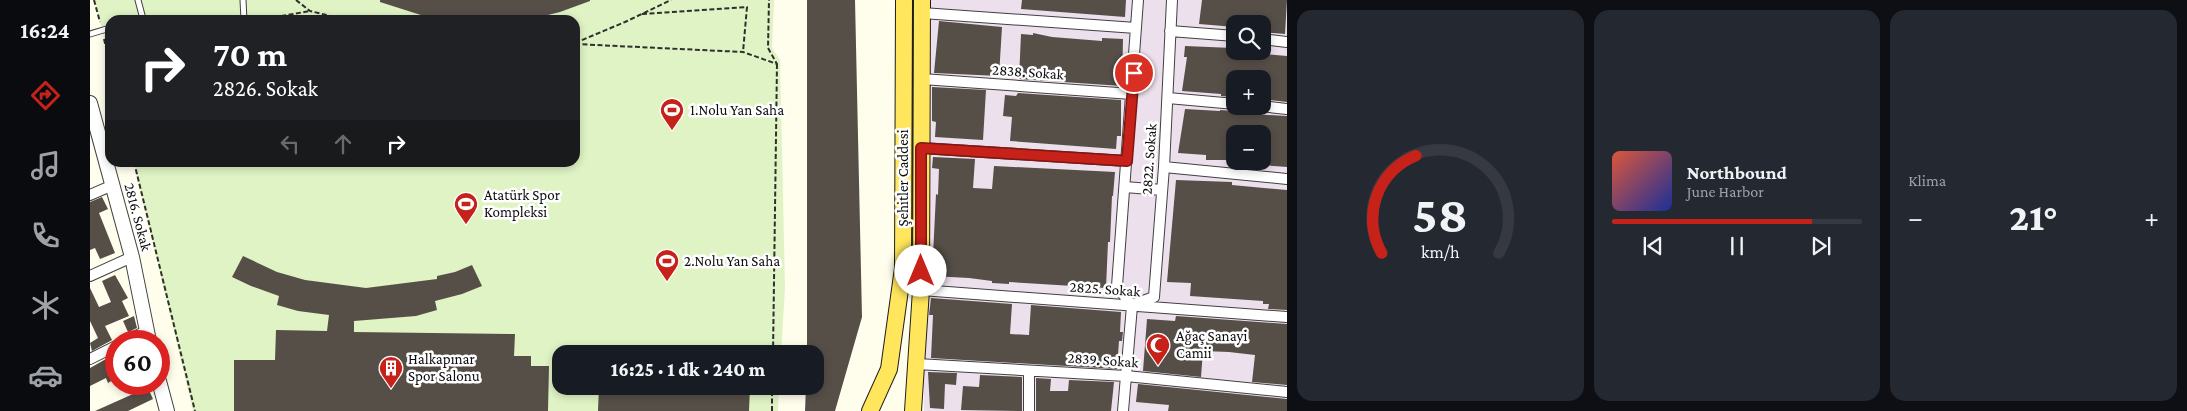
<!DOCTYPE html>
<html lang="tr">
<head>
<meta charset="utf-8">
<style>
	:root { --surface:#171b24; --page:#242831; --text:#f1f3f6; --muted:#9ea1a6; --line:#363941; --accent:#c7221a }
	body { margin:0; font-family:"Crimson Pro",serif; background:var(--page); color:var(--text); height:100vh; display:flex; flex-direction:column; font-size:19px; white-space:nowrap }
	* { box-sizing:border-box; margin:0 }
	p { font-size:16px; color:var(--muted) }
	.icon { flex:none; width:28px; height:28px; fill:none; stroke:currentColor; stroke-width:2; stroke-linecap:round; stroke-linejoin:round }
	.map { position:relative; flex:1; overflow:hidden }
	.details { display:flex; flex-direction:column; gap:10px; padding:10px; background:#0d0f14; width:900px }
	.details>* { flex:none }
	.guide { position:absolute; left:15px; top:15px; width:475px; height:152px; border-radius:15px; box-shadow:0 2px 8px #0003; background:#202124; color:#fff; overflow:hidden }
	.controls { position:absolute; left:1136px; top:15px; display:grid; gap:10px }
	.controls a { display:grid; place-items:center; width:45px; height:45px; border-radius:10px; background:var(--surface); box-shadow:0 2px 8px #0003; font-size:25px }
	.speed { position:absolute; left:15px; top:330px; display:flex; gap:10px; font-size:25px; font-weight:700; text-align:center }
	.speed>* { display:grid; place-content:center; width:65px; height:65px; border-radius:50%; background:var(--surface); box-shadow:0 2px 8px #0003; line-height:1 }
	.speed .limit { border:8px solid #d22; background:#fff; color:#111 }
	.pin { position:absolute; display:grid; place-items:center; width:42px; height:42px; color:#fff; margin:-21px; border:2px solid #fff; border-radius:50%; box-shadow:0 1px 5px #0007 }
	.me { position:absolute; width:55px; margin:-28px; rotate:0deg; stroke-linejoin:round; filter:drop-shadow(0 0 4px #0008) }
	.turn { display:flex; align-items:center; gap:18px; height:105px; padding:0 25px; font-size:22px }
	.turn .icon { width:65px; height:65px; stroke-width:2.5 }
	.turn b { display:block; font-size:35px; line-height:42px }
	.lanes { display:flex; align-items:center; height:48px; padding:0 25px; background:#0003; justify-content:center; gap:25px; direction:ltr }
	.lanes .off { opacity:.35 }
	.big { font-size:38px; font-weight:800; line-height:1.1 }
	.details .tile { flex:1; display:flex; flex-direction:column; justify-content:center; gap:8px; min-width:0; padding:0 18px; border-radius:15px; background:var(--page) }
	.details .dial { align-items:center; gap:0 }
	.dial svg { height:130px; overflow:visible; fill:none; stroke:var(--line); stroke-width:7; stroke-linecap:round; text-anchor:middle }
	.dial text { fill:var(--text); stroke:none }
	.song { display:flex; align-items:center; gap:15px }
	.cover { width:60px; height:60px; border-radius:8px; background:linear-gradient(135deg,hsl(10 70% 55%),hsl(230 70% 35%)) }
	.played { height:5px; border-radius:2px; background:linear-gradient(90deg,var(--accent) 80%,var(--line) 80%) }
	.keys { display:flex; justify-content:space-around; direction:ltr }
	.heat { display:flex; justify-content:space-between; align-items:center; font-size:28px; direction:ltr }
	.details .tiles { flex:1; display:grid; gap:10px; grid-template-columns:repeat(3,1fr) }
	.trip { position:absolute; left:462px; top:345px; width:272px; height:50px; border-radius:15px; background:var(--surface); box-shadow:0 2px 8px #0003; font-weight:800; line-height:50px; text-align:center }
	main { display:flex; flex:1; min-height:0 }
	.tab-bar { display:flex; flex-direction:column; width:90px; justify-content:space-around; align-items:center; background:#090b0e; color:var(--muted) }
	.tab-bar .icon { width:35px; height:35px }
	.tab-bar .active { color:var(--accent) }
	.tab-bar b { font-size:22px; color:var(--text) }
	.map>svg:first-child { display:block }
	.industrial { fill:#ece0ec; fill-rule:evenodd }
	.pitch { fill:#dff3c5 }
	.building { fill:#564f48 }
	.lines { fill:none; stroke-linecap:round; stroke-linejoin:round }
	.service-casing { stroke:#404040; stroke-width:7 }
	.minor-casing { stroke:#404040; stroke-width:12 }
	.tertiary-casing { stroke:#404040; stroke-width:16 }
	.primary-casing { stroke:#1e1e1e; stroke-width:18 }
	.path { stroke:#2f2f2f; stroke-width:2; stroke-dasharray:5 2.5; stroke-linecap:butt }
	.service { stroke:#fff; stroke-width:5 }
	.minor { stroke:#fff; stroke-width:10 }
	.tertiary { stroke:#fff; stroke-width:14 }
	.primary { stroke:#ffe65c; stroke-width:16 }
	.route-casing { stroke:#811611; stroke-width:12 }
	.route { stroke:#c7221a; stroke-width:9 }
	.labels { text-anchor:middle; stroke-width:5; stroke-linejoin:round; paint-order:stroke }
	.street-label { font-size:15px; fill:#0d0d0d; stroke:#fff }
	.poi-label { font-size:15px; fill:#0d0d0d; stroke:#fff; text-anchor:start }
</style>
</head>
<body>
<main>
<nav class="tab-bar">
<b>16:24</b>
<svg class="icon active" aria-label="directions" viewBox="0 0 24 24"><path d="M12 3l9 9-9 9-9-9zM9 14v-3h6M13 9l2 2-2 2"/></svg>
<svg class="icon" aria-label="music" viewBox="0 0 24 24"><path d="M9 18V5l10-2v13"/><circle cx="6" cy="18" r="3"/><circle cx="16" cy="16" r="3"/></svg>
<svg class="icon" aria-label="phone" viewBox="0 0 24 24"><path d="M5 4h4l2 5-3 2q2 4 5 5l2-3 5 2v4C11 20 4 13 5 4z"/></svg>
<svg class="icon" aria-label="climate" viewBox="0 0 24 24"><path d="M12 3v18M4 7l16 10M4 17L20 7"/></svg>
<svg class="icon" aria-label="car" viewBox="0 0 24 24"><path d="M5 17H2v-5l4-1 3-4h7l3 4 3 1v5h-3M9 17h6M6 11h13"/><circle cx="7" cy="17" r="2"/><circle cx="17" cy="17" r="2"/></svg>
</nav>
<div class="map">
<svg width="1197" height="411" viewBox="0 0 1197 411">
	<rect width="100%" height="100%" fill="#fffdec"/>
	<path class="industrial" d="M827 0H1197V411H834ZM1145 24H1172V51H1145ZM1145 79H1172V106H1145ZM1145 134H1172V161H1145Z"/>
	<path class="pitch" d="M5 0H684L682 48 690 60 695 288 691 354H471V386H689L688 411H103L44 163 485 162V20H20V62Z"/>
	<path class="building" d="M290 0H500V1L470 12 438 20H353L334 16 290 2Z
		M717 0H765L772 317 745 411H715L716 386H726V354H717Z
		M932 0H1036L1035 17 931 9Z
		M1112 0H1197L1195 34 1173 32V24H1145V27L1109 24Z
		M849 21 912 27 909 76 844 73Z
		M943 33 962 37 1012 41V38L1033 39 1032 86 929 79 931 34 943 35Z
		M1095 46 1143 48V51H1174V54L1197 56V102L1172 99V79H1145L1144 97 1131 96V94L1092 91 1097 57H1094Z
		M842 87 896 90 893 140 845 137 846 122 842 121Z
		M928 93 1031 100V136H1027L1026 149 920 141 922 117 913 116 915 95 926 96Z
		M1095 109 1130 111V110L1143 111 1142 113 1197 116V167L1172 165V134H1145V140L1139 139 1137 160H1116V155L1088 153Z
		M843 157 885 159 883 188 902 189 904 166 1025 172 1023 196H1022L1020 242H1018L1016 288 919 282V284L902 283V281L879 278 842 276 846 194 848 195 849 169 842 168Z
		M1086 180 1142 182V185L1197 190V310L1178 309 1179 304H1173V301L1100 296 1101 283 1077 282Z
		M12 197 18 209 9 213 25 253 10 259 5 248 0 250V202Z
		M153 256 187 272 215 280 276 288 347 279V276L365 272 382 265 392 286 372 294 345 301 347 310 326 316 264 321V332L425 334 424 356H441V366H459L458 411H144V360H185L186 330 237 331 239 315 208 311 187 305 189 296 161 286 142 277Z
		M25 275 38 298 32 301 39 316 15 326 22 340 2 351 0 343 8 338 0 321V288L9 307 21 302 12 281Z
		M841 298 922 304 920 334 939 335 941 305 1031 312 1030 332H1033L1032 341H1029L1027 369 841 358 843 315H839Z
		M44 316 47 328 38 332 33 321Z
		M1086 316 1197 324V385L1162 382 1165 355 1139 352 1113 351 1111 377 1053 371 1057 319 1085 321Z
		M16 359 26 378 18 383 16 378 0 386V368Z
		M838 372 867 373 866 385 855 384 854 409 840 408Z
		M890 375 932 377V411L871 410 873 386 889 387Z
		M946 378 961 379 960 391H978L979 380 1024 382 1021 411H946Z
		M44 384H56L63 399 38 411H5L43 394 39 386Z
		M1048 384 1197 399V411H1078L1079 405 1046 402Z
		M509 386H660L659 411H508Z"/>
	<g class="lines">
		<g class="service-casing">
			<path id="service" d="M48 0 53 19
				M153 0 154 20
				M0 34 20 28"/>
		</g>
		<g class="minor-casing">
			<path id="minor" d="M832 13 1046 28
				M1080 31 1145 36
				M1172 39 1197 42
				M832 79 1042 94
				M1078 98 1145 104
				M1170 106 1197 109
				M831 148 1037 161
				M1074 167 1197 179
				M1035 187 1072 190
				M0 195 23 185
				M0 276 42 257
				M831 290 1197 317
				M1045 304 1064 297 1074 167 1082 0
				M36 341 56 331
				M0 359 26 346
				M827 364 1036 376 1197 392
				M939 411V371
				M1033 411 1042 306 1027 286 1048 0"/>
		</g>
		<g class="tertiary-casing">
			<path id="tertiary" d="M0 103 42 257 59 341
				M69 381 77 411"/>
		</g>
		<g class="primary-casing">
			<path id="primary" d="M780 411 799 369 813 268 814 0
				M823 411 831 290 832 0"/>
		</g>
		<path class="path" d="M4 0 10 22
			M206 0 220 11 257 20
			M552 14 657 7 653 52
			M169 20 220 11
			M14 39 20 64
			M485 43 535 22 581 0
			M485 44 653 52 687 64 678 48 679 0
			M44 162 105 411
			M683 354 687 64
			M682 411V386"/>
		<use href="#service" class="service"/>
		<use href="#minor" class="minor"/>
		<use href="#tertiary" class="tertiary"/>
		<use href="#primary" class="primary"/>
	</g>
	<g class="lines">
		<g class="route-casing">
			<path id="route" d="M831 271V148L1037 161 1044 73"/>
		</g>
		<use href="#route" class="route"/>
	</g>
	<defs>
		<g id="stadium-pin" transform="scale(1.25)"><path d="M0 17L-7.5 6A9.5 9.5 0 1 1 7.5 6Z" fill="#c7221a" stroke="#fff"/><path d="M0-5a6.5 5 0 1 0 0 10a6.5 5 0 1 0 0-10ZM-3.5-1.8h7v3.6h-7Z" fill="#fff"/></g>
		<g id="mosque-pin" transform="scale(1.25)"><path d="M0 17L-7.5 6A9.5 9.5 0 1 1 7.5 6Z" fill="#c7221a" stroke="#fff"/><path d="M3.5-4.9A6 6 0 1 0 3.5 4.9A5 5 0 1 1 3.5-4.9Z" fill="#fff"/></g>
		<g id="building-pin" transform="scale(1.25)"><path d="M0 17L-7.5 6A9.5 9.5 0 1 1 7.5 6Z" fill="#c7221a" stroke="#fff"/><path d="M-4-6H4V6H1V3H-1V6H-4ZM-2.5-4.3h1.7v1.8h-1.7ZM.8-4.3h1.7v1.8H.8ZM-2.5-1h1.7V.8h-1.7ZM.8-1h1.7V.8H.8Z" fill="#fff"/></g>
	</defs>
	<g fill-rule="evenodd">
		<use href="#stadium-pin" x="582" y="110"/>
		<use href="#stadium-pin" x="376" y="204"/>
		<use href="#stadium-pin" x="577" y="261"/>
		<use href="#mosque-pin" x="1068" y="345"/>
		<use href="#building-pin" x="301" y="368"/>
	</g>
	<g class="labels">
		<g class="street-label">
			<text transform="translate(938 72) rotate(4)" y="5">2838. Sokak</text>
			<text transform="translate(1059 159) rotate(-86)" y="5">2822. Sokak</text>
			<text transform="translate(813 178) rotate(-90)" y="5">Şehitler Caddesi</text>
			<text transform="translate(48 217) rotate(75)" y="5">2816. Sokak</text>
			<text transform="translate(1015 289) rotate(4)" y="5">2825. Sokak</text>
			<text transform="translate(1013 360) rotate(4)" y="5">2839. Sokak</text>
		</g>
		<g class="poi-label">
			<text x="600" y="115">1.Nolu Yan Saha</text>
			<text x="394" y="200">Atatürk Spor<tspan x="394" dy="17">Kompleksi</tspan></text>
			<text x="594" y="266">2.Nolu Yan Saha</text>
			<text x="1086" y="341">Ağaç Sanayi<tspan x="1086" dy="17">Camii</tspan></text>
			<text x="318" y="364">Halkapınar<tspan x="318" dy="17">Spor Salonu</tspan></text>
		</g>
	</g>
</svg>
<div class="controls">
<a><svg class="icon" aria-label="search" viewBox="0 0 24 24"><circle cx="10" cy="10" r="6"/><path d="M15 15l6 6"/></svg></a>
<a>+</a>
<a>−</a>
</div>
<div class="speed"><div class="limit">60</div></div>
<div class="pin" style="left:1044px;top:73px;background:#d93025"><svg class="icon" aria-label="arrive" viewBox="0 0 24 24"><path d="M6 21V4h12l-3 4 3 4H6"/></svg></div>
<svg class="me" style="left:831px;top:271px" viewBox="-20 -20 40 40"><circle r="19" fill="#fff"/><path d="M0-13L10 11 0 6-10 11z" fill="#c7221a"/></svg>
<div class="trip">16:25 · 1 dk · 240 m</div>
<div class="guide">
<div class="turn"><svg class="icon" aria-label="right" viewBox="0 0 24 24"><path d="M7 20v-9h11M14 6l5 5-5 5"/></svg><div><b>70 m</b>2826. Sokak</div></div>
<div class="lanes"><svg class="icon off" aria-label="left" viewBox="0 0 24 24"><path d="M17 20v-9H6M10 6l-5 5 5 5"/></svg><svg class="icon off" aria-label="ahead" viewBox="0 0 24 24"><path d="M12 20V5M6 11l6-6 6 6"/></svg><svg class="icon" aria-label="right" viewBox="0 0 24 24"><path d="M7 20v-9h11M14 6l5 5-5 5"/></svg></div>
</div>
</div>
<section class="details">
<div class="tiles">
<div class="tile dial"><svg viewBox="0 0 100 80">
<path d="M14 69A42 42 0 1 1 86 69"/>
<path d="M14 69A42 42 0 0 1 35 9" stroke="#c7221a"/>
<text x="50" y="56" font-size="32" font-weight="700">58</text>
<text x="50" y="72" font-size="11">km/h</text>
</svg></div>
<div class="tile">
<div class="song"><i class="cover"></i><div><b>Northbound</b><p>June Harbor</p></div></div>
<div class="played"></div>
<div class="keys"><svg class="icon" aria-label="previous" viewBox="0 0 24 24"><path d="M18 5L8 12l10 7zM5 5v14"/></svg><svg class="icon" aria-label="pause" viewBox="0 0 24 24"><path d="M8 5v14M16 5v14"/></svg><svg class="icon" aria-label="next" viewBox="0 0 24 24"><path d="M6 5l10 7-10 7zM19 5v14"/></svg></div>
</div>
<div class="tile"><p>Klima</p>
<div class="heat"><a>−</a><b class="big">21°</b><a>+</a></div>
</div>
</div>
</section>
</main>
</body>
</html>
